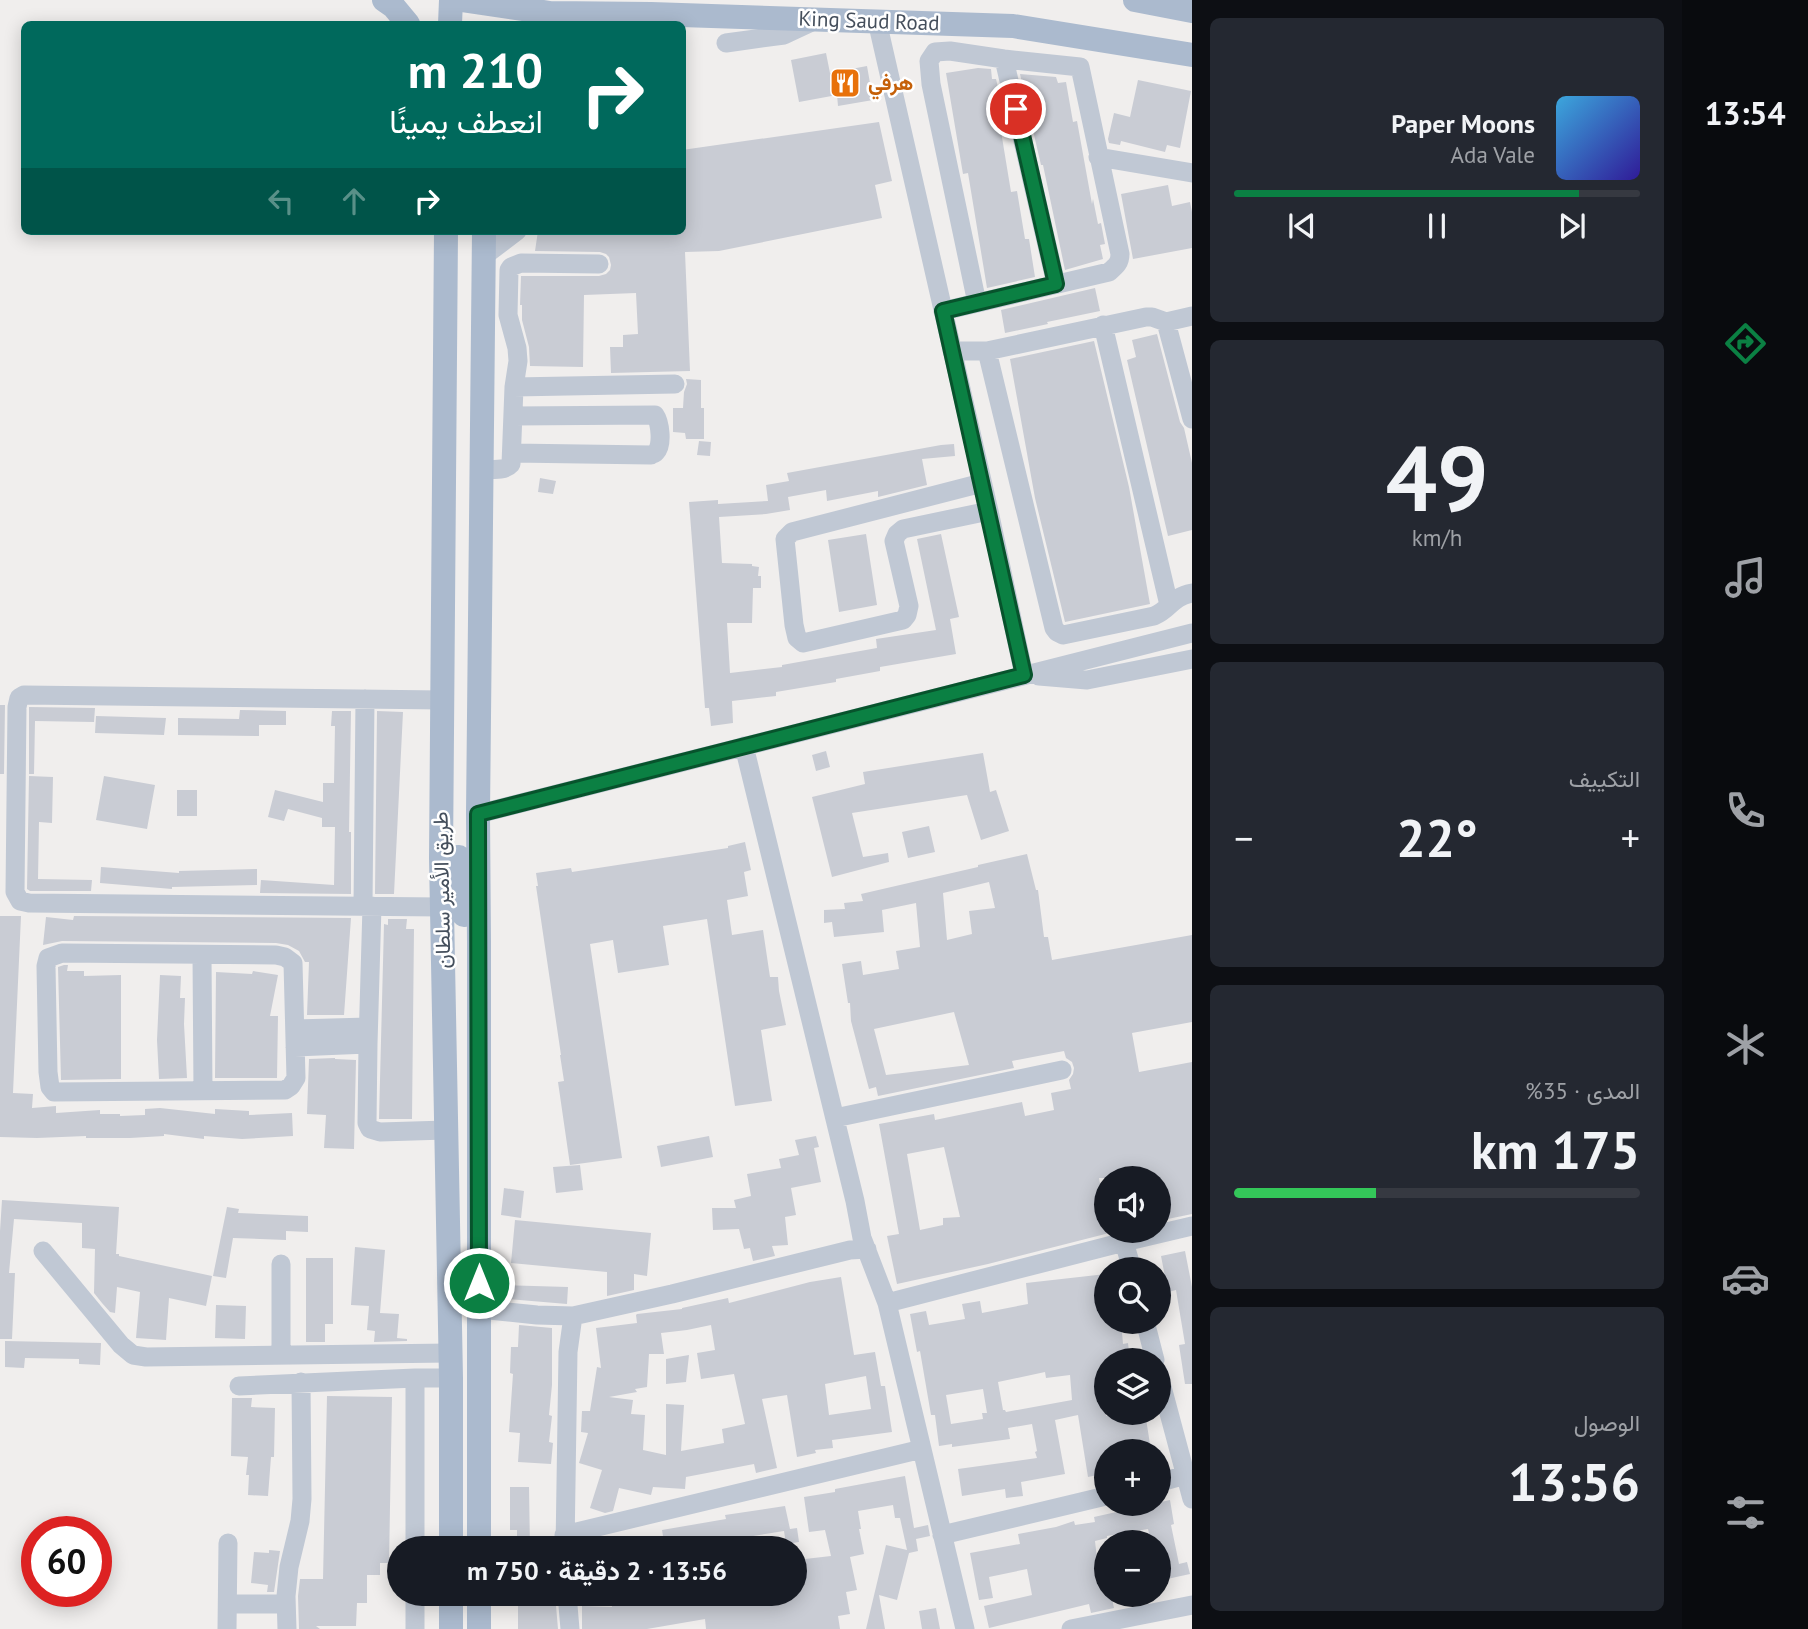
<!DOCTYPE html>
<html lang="ar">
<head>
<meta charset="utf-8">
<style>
	:root { --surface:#171b24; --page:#242831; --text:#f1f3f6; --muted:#9ea1a6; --line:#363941; --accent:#0b8043 }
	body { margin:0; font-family:"PT Sans",Vazirmatn,sans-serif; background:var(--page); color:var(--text); direction:rtl; height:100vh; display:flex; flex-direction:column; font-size:26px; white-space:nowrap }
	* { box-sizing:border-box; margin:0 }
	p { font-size:23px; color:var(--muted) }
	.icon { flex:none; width:38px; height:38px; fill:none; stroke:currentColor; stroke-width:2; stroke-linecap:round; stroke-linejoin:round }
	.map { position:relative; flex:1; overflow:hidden; direction:ltr }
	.drawer { display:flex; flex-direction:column; gap:18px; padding:18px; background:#0d0f14; width:490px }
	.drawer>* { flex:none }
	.guide { position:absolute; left:21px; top:21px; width:665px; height:214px; border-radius:10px; box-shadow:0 4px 18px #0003; direction:rtl; background:#00695c; color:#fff; overflow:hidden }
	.controls { position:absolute; left:1094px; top:1166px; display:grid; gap:14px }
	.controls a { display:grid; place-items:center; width:77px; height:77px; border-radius:50%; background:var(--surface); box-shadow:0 4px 18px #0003; font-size:35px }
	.speed { position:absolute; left:21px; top:1516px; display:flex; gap:14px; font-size:35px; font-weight:700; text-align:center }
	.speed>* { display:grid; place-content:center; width:91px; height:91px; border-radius:50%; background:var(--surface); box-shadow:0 4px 18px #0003; line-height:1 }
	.speed .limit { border:10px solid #d22; background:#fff; color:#111 }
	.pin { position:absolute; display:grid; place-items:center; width:60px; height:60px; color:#fff; margin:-30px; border:4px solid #fff; border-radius:50%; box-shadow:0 2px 7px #0007 }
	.me { position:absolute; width:77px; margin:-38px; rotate:0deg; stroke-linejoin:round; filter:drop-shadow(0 0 5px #0008) }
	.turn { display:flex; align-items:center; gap:24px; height:147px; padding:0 28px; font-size:32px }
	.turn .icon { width:91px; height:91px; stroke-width:2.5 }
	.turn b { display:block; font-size:49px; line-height:60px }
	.lanes { display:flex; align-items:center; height:66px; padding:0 28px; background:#0003; justify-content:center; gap:35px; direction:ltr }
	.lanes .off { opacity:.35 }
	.big { font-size:52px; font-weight:700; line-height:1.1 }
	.drawer .widget { flex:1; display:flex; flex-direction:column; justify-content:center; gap:10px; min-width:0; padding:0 24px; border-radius:10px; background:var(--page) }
	.drawer .dial { align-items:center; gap:0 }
	.dial b { font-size:91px; line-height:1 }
	.song { display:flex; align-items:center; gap:21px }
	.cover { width:84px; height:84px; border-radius:10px; background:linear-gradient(135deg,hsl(200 70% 55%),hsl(250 70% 35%)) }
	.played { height:7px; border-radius:4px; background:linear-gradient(90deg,var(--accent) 85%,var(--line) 85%) }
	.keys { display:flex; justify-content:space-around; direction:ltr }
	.heat { display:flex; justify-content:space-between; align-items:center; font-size:38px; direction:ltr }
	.charge { height:10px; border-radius:5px; background:linear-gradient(90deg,#34c759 35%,var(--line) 0) }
	.trip { position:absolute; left:387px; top:1536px; width:420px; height:70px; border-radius:35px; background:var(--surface); box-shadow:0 4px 18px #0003; font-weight:700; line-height:70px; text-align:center; direction:rtl }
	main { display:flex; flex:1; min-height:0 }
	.dock { display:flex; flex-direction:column; width:126px; justify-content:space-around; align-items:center; background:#090b0e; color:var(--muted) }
	.dock .icon { width:49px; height:49px }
	.dock .current { color:var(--accent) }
	.dock b { font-size:32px; color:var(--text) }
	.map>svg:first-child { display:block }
	.building { fill:#c9ccd4; fill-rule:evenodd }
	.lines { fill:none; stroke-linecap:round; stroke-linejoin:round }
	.minor { stroke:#c0c8d4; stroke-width:19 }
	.major { stroke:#abbace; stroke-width:24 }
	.route-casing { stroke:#07532c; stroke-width:18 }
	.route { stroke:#0b8043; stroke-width:12 }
	.labels { text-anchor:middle; stroke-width:5; stroke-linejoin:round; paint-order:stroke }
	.street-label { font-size:21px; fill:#454f5c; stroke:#fff }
	.food-label { font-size:21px; font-weight:bold; fill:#c56008; stroke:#fff; text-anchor:start }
</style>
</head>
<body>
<main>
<nav class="dock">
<b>13:54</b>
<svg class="icon current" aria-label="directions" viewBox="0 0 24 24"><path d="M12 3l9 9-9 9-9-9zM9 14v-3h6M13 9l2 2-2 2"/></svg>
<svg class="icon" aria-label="music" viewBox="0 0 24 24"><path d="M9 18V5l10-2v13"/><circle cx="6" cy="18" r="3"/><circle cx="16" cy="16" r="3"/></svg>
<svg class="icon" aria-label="phone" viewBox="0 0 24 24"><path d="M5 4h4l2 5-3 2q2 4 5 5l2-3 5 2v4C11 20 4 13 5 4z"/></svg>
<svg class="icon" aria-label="climate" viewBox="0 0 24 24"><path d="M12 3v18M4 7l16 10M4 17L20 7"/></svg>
<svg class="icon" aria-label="car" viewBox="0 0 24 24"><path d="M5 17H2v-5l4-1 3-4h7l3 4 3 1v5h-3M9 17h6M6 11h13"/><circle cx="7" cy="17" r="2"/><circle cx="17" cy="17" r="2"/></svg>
<svg class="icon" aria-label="filters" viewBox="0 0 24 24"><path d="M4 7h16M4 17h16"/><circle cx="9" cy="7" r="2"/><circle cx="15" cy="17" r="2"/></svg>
</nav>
<section class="drawer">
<div class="widget">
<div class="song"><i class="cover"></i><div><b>Paper Moons</b><p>Ada Vale</p></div></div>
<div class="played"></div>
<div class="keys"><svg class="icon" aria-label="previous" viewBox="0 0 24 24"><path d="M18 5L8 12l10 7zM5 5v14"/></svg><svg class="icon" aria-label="pause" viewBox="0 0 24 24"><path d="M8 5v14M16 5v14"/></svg><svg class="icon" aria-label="next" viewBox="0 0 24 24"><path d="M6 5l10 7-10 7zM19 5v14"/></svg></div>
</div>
<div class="widget dial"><b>49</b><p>km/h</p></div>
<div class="widget"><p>التكييف</p>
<div class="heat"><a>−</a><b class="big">22°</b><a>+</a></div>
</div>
<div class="widget"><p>المدى · 35%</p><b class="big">175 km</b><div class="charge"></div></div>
<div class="widget"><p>الوصول</p><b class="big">13:56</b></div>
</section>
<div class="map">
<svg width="1192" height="1629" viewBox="0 0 1192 1629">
	<rect width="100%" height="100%" fill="#f0eeed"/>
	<path class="building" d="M826 53 830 73 867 66 873 100 838 106 837 95 799 102 791 60Z
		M978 68 991 69 992 79H996L1004 112 998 113 1011 192 1017 191 1025 239H1029L1035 277 987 288 968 173 963 174 946 73Z
		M1020 74 1056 77 1058 83 1066 82 1073 122 1077 121 1092 204 1093 199 1098 224 1101 223 1105 244 1100 245 1103 259 1065 270 1043 165H1041Z
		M1138 80 1191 91 1180 148 1167 145 1165 152 1121 141 1120 145 1109 143 1108 139 1114 113 1130 117Z
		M879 122 892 181 875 185 882 218 719 251 685 252 690 371 611 373 610 347H623V335L638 334 636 293 584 295 583 367 530 366 529 347 522 320V305H520L521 276H599L606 274 610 270 611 265 609 257 606 254 600 252 535 251 538 231H682V150Z
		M1168 185 1172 206 1190 202 1192 212V248L1133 259 1121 194Z
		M1095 288 1100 311 1047 322 1048 324 1005 333 1001 310Z
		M1157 334 1180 422 1184 428 1192 463V530L1168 536 1127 360 1136 357 1132 340Z
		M1094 341 1129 487 1150 604 1065 622 1035 498 1010 359Z
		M686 379 701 380V408H704V439H686L685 433 673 432V408H683L684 392 687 384Z
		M699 441 711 442 710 456 697 455Z
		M954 444 955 456 922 459 927 485 878 497V491L827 501 826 490 788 497 790 510 766 514 719 517 722 563 752 564V566L759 567 758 576H761V588H753L752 623H727L730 673 782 667V665L877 648 876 639 936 630 917 539 941 534 959 617 950 619 956 654 880 667V671L836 679V682L776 692V696L732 701 733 723 711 726 709 708H705L689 502 718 500V504L768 501 766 485 789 481 787 473 941 445Z
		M540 478 556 481 553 494 538 492Z
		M866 534 877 605 839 612 828 540Z
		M0 705H5L4 774H0Z
		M29 707 95 708 94 722 35 721 34 774H29Z
		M240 710 286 711V725H259V736L178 735V718L239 719Z
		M332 711H351L349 832H351V894L260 893 261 880 334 885 335 827H322V818L288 809 284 821 268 817 275 790 323 802V783H334L335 726H331Z
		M377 711 403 712 394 894H375Z
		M96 716 166 718 164 735 95 733Z
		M826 751 830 767 816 771 812 755Z
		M983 753 990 792 996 790 1009 831 981 840 967 795 852 813 863 857 888 853 889 862 832 877 812 797 865 784 863 772Z
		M29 776 53 777 52 823 39 822 38 879 92 880 91 891H30L27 889Z
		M104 776 155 785 147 829 96 820Z
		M177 790H197V816H177Z
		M929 826 935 852 908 858 902 832Z
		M745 842 751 870 744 872 748 896 727 900 732 935 763 930 770 977H778L779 991 786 1025 761 1030 772 1101 735 1106 707 919 663 926 669 965 618 973 613 940 590 944 622 1158 570 1165 558 1082 564 1081 560 1055H561L536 886H538L536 873 571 868 572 872 728 848V846Z
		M1027 854 1036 890H1038L1044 937H1048L1052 960 1192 935V1022L1132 1033 1139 1072 1192 1062V1214L1158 1221V1178H1099L1106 1218V1230H1121L988 1264 897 1284 887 1236 899 1234 879 1124 934 1114 935 1120 1022 1102 1025 1116 1054 1110 1051 1093 1071 1089 1069 1080 1073 1074 1074 1068 1072 1062 1066 1058 1064 1051 1012 1061 1014 1068 878 1096 876 1087 869 1089 851 1021 850 1003H848L842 964 861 961 863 975 899 969 896 951 920 947 916 903 882 910 884 932 834 937 832 922 824 923V910L845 909 844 903 863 901 861 894 978 867V865ZM989 882 995 908 969 911 972 934 947 940 943 893ZM954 1012 969 1065 886 1075 874 1029ZM944 1147 960 1217 943 1218V1225L920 1230 907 1154Z
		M101 867 179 873V871L257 869V885L172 887V889L100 883Z
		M0 916H21L13 1093 33 1094 32 1108 56 1106V1113L100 1110V1114H120V1116L145 1115V1109L160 1108 215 1114V1109L249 1111V1115L292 1113 293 1136 242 1139 204 1136V1139L164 1134V1136L130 1138H86V1136L37 1138 0 1137Z
		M74 916 351 918 344 1015H307L309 962H305L299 951 288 945 276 943 62 941 43 945 46 917 73 920Z
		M388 919H407L406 929H414L412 1119H379L384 924 388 925Z
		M64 965H68L67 971H84V976L121 975V1079L61 1080 58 967Z
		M253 971 278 975 270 1016H278L277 1078H215L216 972 252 974Z
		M160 975 181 976 180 998H185L184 1024 187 1078 159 1079 157 1040Z
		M335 1058V1059L356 1060 354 1149 324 1148 326 1115 307 1114 309 1059Z
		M709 1136 713 1157 661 1167 657 1146Z
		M816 1136 819 1147 814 1148 821 1182 791 1188 796 1215 785 1217 788 1245 772 1246 775 1256 753 1261 750 1248 744 1249 739 1229 713 1230 712 1208H736L734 1200 751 1196 747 1174 781 1168 779 1159 799 1155 795 1140Z
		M580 1165 583 1190 556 1193 553 1167Z
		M504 1188 524 1191 521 1218 501 1215Z
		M2 1200 119 1207 116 1254H119V1256L212 1276 206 1306 169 1298 166 1340 136 1338 140 1292 117 1287 115 1313 110 1312 102 1303 94 1293 95 1249 82 1248V1223L14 1219 9 1273H15L12 1339H0V1231Z
		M227 1207 239 1209 238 1213 308 1216V1232L286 1231V1240L233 1238 226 1278 213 1276Z
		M515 1220 651 1233 647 1276 634 1274V1290L607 1296V1272L511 1263Z
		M355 1247 385 1250 380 1313 399 1314 397 1338 407 1339V1341L374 1342 375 1331 367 1330 369 1306 351 1305Z
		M1185 1251 1192 1287V1384H1185L1179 1345 1185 1344 1176 1290 1168 1292 1161 1256Z
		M306 1258H333V1324H325V1342H306Z
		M1106 1274V1321H1121L1123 1344 1128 1343 1130 1360H1106V1416L1131 1412H1145L1151 1451H1106V1473L1088 1477 1078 1415 1055 1420 1065 1474 1021 1482 1023 1496 1006 1498 1005 1489 962 1496 958 1469 1037 1458 1035 1452 1037 1451 1032 1424 1008 1428 1010 1439 952 1447V1444L939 1446 935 1415H931L920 1351 917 1352 910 1314 926 1311 929 1325 965 1319 962 1304 980 1301 982 1313 1028 1304 1026 1283ZM1045 1372 1046 1378 1070 1375 1072 1400 1006 1412 1005 1410H1003L998 1382ZM983 1389 987 1413H982L983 1419 951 1424 946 1395Z
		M841 1277 854 1355 875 1352 881 1386H885L892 1432 832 1440 833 1448 815 1450 816 1453 797 1457 787 1395 762 1399 777 1468 756 1473 754 1464 686 1477 685 1489 653 1487 651 1495 619 1488 613 1511 605 1513 590 1508 602 1470 579 1463 588 1433 581 1432 582 1411H590L597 1367 601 1368 596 1328 637 1323 636 1315 637 1314 682 1309V1308L728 1298 729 1303 810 1282ZM711 1325 715 1350 697 1353 701 1379 734 1374 745 1424 722 1429 724 1443 681 1451 684 1405 666 1404V1455L643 1450 645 1415 631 1414 633 1400 609 1397 637 1392 635 1389 647 1387 649 1354H664L661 1333 687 1330ZM866 1376 871 1409 829 1415 825 1384Z
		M495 1285 568 1287 567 1304 495 1298Z
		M216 1305 246 1306 245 1339 215 1338Z
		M519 1325 552 1328V1385L549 1415 552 1416 549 1442 553 1443 551 1464 518 1462 520 1433 509 1432 513 1374 510 1373 511 1347H518Z
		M5 1341 101 1343 100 1365 79 1364V1359L25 1358 24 1368 5 1367Z
		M689 1355 686 1382 666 1384V1359Z
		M327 1396 392 1397 389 1563H380V1575H367V1603H357L356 1626H316L320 1629H299L298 1596 300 1579H323Z
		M232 1398H252L251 1407 275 1408 274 1457H271L268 1496 248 1495 249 1475H246L248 1457 231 1456Z
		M905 1476 914 1528 928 1525 930 1536 916 1539 918 1551 909 1553 897 1600 879 1595 885 1629H866L886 1545 907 1550 900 1518H895L893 1505 858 1511 861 1529H859L864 1554 850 1557 857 1590 846 1592 850 1614 838 1616 840 1629H706L705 1619 647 1629H582V1606L612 1607 611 1600 638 1594H658L659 1602 703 1594H794V1573L807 1571 805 1559 831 1556 825 1530 809 1532 804 1497 835 1492V1489Z
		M510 1487H529L530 1549H517V1530H510Z
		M1170 1500 1174 1524 1171 1525 1179 1564 1187 1562 1190 1574 1158 1581V1542H1151L1148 1529 1107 1536V1538L1095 1541 1099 1576 1106 1575V1594H1111L1114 1608 1091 1613 1089 1604 989 1628 984 1606 1032 1595 1027 1569 989 1577 993 1598 979 1600 970 1553 1020 1544 1018 1534 1056 1527 1074 1521 1075 1525 1095 1522 1094 1517Z
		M785 1506 790 1529 797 1528 799 1542 786 1544 784 1531 747 1537 749 1549H665L662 1530 726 1519 725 1515Z
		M269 1550 280 1551 274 1592H267L268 1585 251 1583 254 1552 269 1553Z
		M543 1594H555L558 1629H518V1605L542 1606Z
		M936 1608 940 1629H922L919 1611Z"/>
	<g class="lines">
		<path class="minor" d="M877 21 989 511 1024 675
			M726 43 784 35 814 21
			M1004 59 1056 284
			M1098 157 1192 173
			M484 256 517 231
			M943 311 1109 272C1116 266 1120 263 1120 254L1080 67 1004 59 950 51 935 52 929 61 931 84 977 303
			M1166 322 1192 316
			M1103 325 1169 605
			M952 351H987L1146 317H1152L1166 322 1192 419
			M987 351 1054 628 1057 632 1063 635 1154 616C1171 609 1171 597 1192 593
			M514 387 675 384
			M513 453 651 455C652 454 655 454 656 452 663 445 660 422 655 415L513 416
			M482 469C491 469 504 472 511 464L514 387 518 361 517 348 508 315 509 270 511 267 521 263 599 264
			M982 483 792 532 785 539 794 625 797 638 803 643 903 620 907 615 909 606 894 541 897 534 903 529 989 511
			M1039 676 1087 680 1192 659
			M744 746 855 1201 862 1238 887 1303 965 1629
			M478 814 1192 633
			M363 906 365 699
			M372 906 368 1044 367 1123 370 1129 380 1132 446 1130
			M442 907 29 903 20 901 15 892 17 707 19 698 24 695 442 700
			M62 953 276 955 285 957 293 963 296 1078 291 1086 285 1090 54 1092 50 1087 48 1072 46 966 48 958Z
			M202 955 203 1091
			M295 1029 368 1027
			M295 1047 368 1044
			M835 1118 1062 1070
			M1124 1242 1132 1269
			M43 1251 121 1345 133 1355 146 1357 450 1353
			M281 1264V1355
			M887 1303 1124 1242 1192 1226
			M479 1309 537 1315 573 1316
			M1145 1321 1155 1360
			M1158 1372 1192 1499
			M239 1386 415 1378H451
			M1158 1483 1192 1473
			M564 1535 922 1449
			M942 1535 1106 1496
			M415 1549V1378
			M565 1549 568 1352 573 1316 672 1294 850 1250 867 1249
			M567 1594 570 1629
			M228 1604H286
			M227 1629 228 1543
			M287 1629 286 1596 289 1567 300 1521 302 1499 301 1382
			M415 1629V1594
			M1071 1629 1192 1605"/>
		<path class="major" d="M384 0 394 7 408 24
			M461 0 550 13 651 14 1013 26 1192 55
			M1135 0 1192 11
			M450 24 451 0
			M446 231 441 858 451 1378V1549
			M441 858 459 857 464 915
			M479 1549V943L478 814 484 231
			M451 1594V1629
			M479 1629V1594"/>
	</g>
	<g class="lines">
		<g class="route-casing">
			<path id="route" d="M479 1283 478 814 1024 675 943 311 1056 284 1016 109"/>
		</g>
		<use href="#route" class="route"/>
	</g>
	<defs>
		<g id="restaurant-square" transform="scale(1.575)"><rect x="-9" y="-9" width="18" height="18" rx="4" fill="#e8710a" stroke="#fff"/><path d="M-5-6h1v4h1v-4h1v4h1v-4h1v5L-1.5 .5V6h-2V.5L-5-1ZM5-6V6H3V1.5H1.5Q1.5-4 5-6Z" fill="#fff"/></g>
	</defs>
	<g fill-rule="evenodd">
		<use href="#restaurant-square" x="845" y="83"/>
	</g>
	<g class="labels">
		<g class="street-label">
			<text transform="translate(869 21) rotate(2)" y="7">King Saud Road</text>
			<text transform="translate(442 890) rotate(-91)" y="7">طريق الأمير سلطان</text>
		</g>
		<g class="food-label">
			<text x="868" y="90">هرفي</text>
		</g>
	</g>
</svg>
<div class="controls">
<a><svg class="icon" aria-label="sound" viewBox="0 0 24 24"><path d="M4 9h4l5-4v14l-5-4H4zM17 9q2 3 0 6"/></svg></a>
<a><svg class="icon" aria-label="search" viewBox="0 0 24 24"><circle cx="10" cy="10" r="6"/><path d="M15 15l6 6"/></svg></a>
<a><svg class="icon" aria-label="layers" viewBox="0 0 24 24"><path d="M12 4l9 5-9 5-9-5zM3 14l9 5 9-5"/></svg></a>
<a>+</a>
<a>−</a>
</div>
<div class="speed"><div class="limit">60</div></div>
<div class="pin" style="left:1016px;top:109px;background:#d93025"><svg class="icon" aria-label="arrive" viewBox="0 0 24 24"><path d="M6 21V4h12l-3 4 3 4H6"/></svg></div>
<svg class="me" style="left:479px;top:1283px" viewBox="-20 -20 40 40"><circle r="17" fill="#0b8043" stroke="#fff" stroke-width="3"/><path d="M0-11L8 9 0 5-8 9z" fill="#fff"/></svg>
<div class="trip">13:56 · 2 دقيقة · 750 m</div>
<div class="guide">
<div class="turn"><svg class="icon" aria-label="right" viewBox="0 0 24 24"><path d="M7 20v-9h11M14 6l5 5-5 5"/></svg><div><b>210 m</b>انعطف يمينًا</div></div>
<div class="lanes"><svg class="icon off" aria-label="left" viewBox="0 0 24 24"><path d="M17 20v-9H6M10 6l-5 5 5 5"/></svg><svg class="icon off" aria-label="ahead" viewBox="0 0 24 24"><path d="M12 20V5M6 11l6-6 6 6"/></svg><svg class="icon" aria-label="right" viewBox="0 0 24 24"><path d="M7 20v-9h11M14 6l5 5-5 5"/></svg></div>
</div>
</div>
</main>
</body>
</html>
